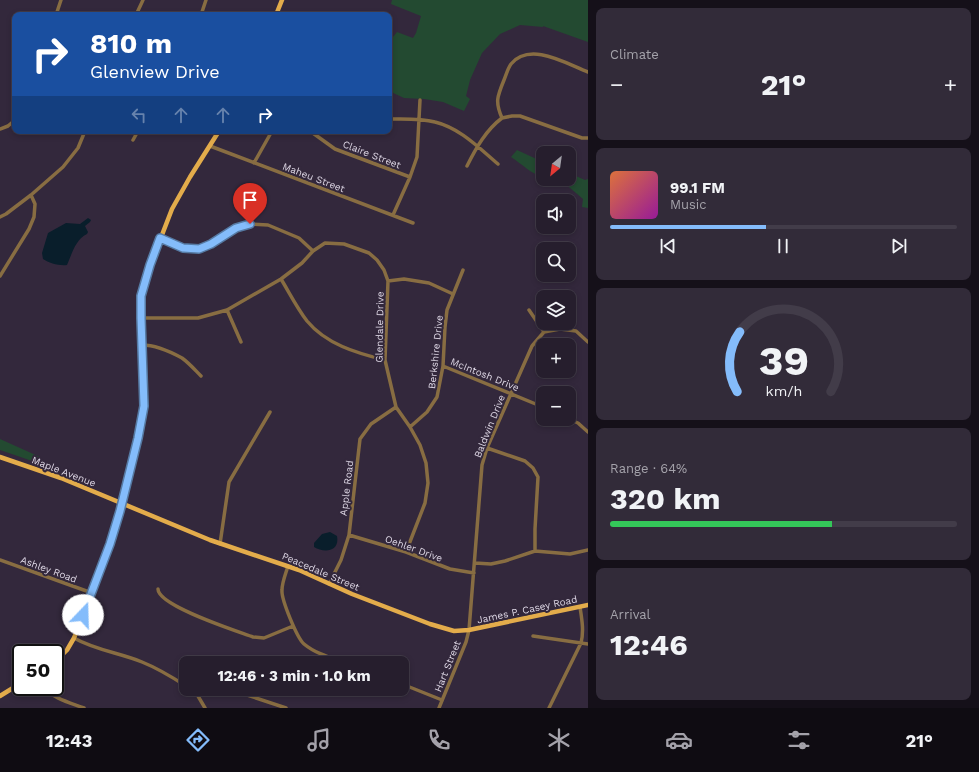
<!DOCTYPE html>
<html lang="en">
<head>
<meta charset="utf-8">
<style>
	:root { --surface:#261e2d; --page:#322b39; --text:#f1f3f6; --muted:#a4a2aa; --line:#423c49; --accent:#84bcfb }
	body { margin:0; font-family:"Work Sans",sans-serif; background:var(--page); color:var(--text); height:100vh; display:flex; flex-direction:column; font-size:15px; white-space:nowrap }
	* { box-sizing:border-box; margin:0 }
	p { font-size:13px; color:var(--muted) }
	.icon { flex:none; width:22px; height:22px; fill:none; stroke:currentColor; stroke-width:2; stroke-linecap:round; stroke-linejoin:round }
	.map { position:relative; flex:1; overflow:hidden }
	.details { display:flex; flex-direction:column; gap:8px; padding:8px; background:#151019; width:391px }
	.details>* { flex:none }
	.guide { position:absolute; left:12px; top:12px; width:380px; height:122px; border-radius:8px; box-shadow:0 2px 6px #0003,0 0 0 1px var(--line); background:#1a4fa0; color:#fff; overflow:hidden }
	.needle { width:26px; rotate:209deg }
	.fabs { position:absolute; left:536px; top:146px; display:grid; gap:8px }
	.fabs a { display:grid; place-items:center; width:40px; height:40px; border-radius:8px; background:var(--surface); box-shadow:0 2px 6px #0003,0 0 0 1px var(--line); font-size:20px }
	.speed { position:absolute; left:12px; top:644px; display:flex; gap:8px; font-size:20px; font-weight:700; text-align:center }
	.speed>* { display:grid; place-content:center; width:52px; height:52px; border-radius:50%; background:var(--surface); box-shadow:0 2px 6px #0003,0 0 0 1px var(--line); line-height:1 }
	.speed .limit { border:2px solid #111; border-radius:6px; background:#fff; color:#111 }
	.pin { position:absolute; display:grid; place-items:center; width:34px; height:34px; color:#fff; margin:-41px -17px; border-radius:50% 50% 50% 0; rotate:-45deg; box-shadow:0 0 4px #0007 }
	.pin .icon { rotate:45deg }
	.me { position:absolute; width:44px; margin:-22px; rotate:21deg; stroke-linejoin:round; filter:drop-shadow(0 0 3px #0008) }
	.turn { display:flex; align-items:center; gap:14px; height:84px; padding:0 12px; font-size:18px }
	.turn .icon { width:52px; height:52px; stroke-width:2.5 }
	.turn b { display:block; font-size:28px; line-height:34px }
	.lanes { display:flex; align-items:center; height:38px; padding:0 12px; background:#0003; justify-content:center; gap:20px; direction:ltr }
	.lanes .off { opacity:.35 }
	.big { font-size:30px; font-weight:700; line-height:1.1 }
	.details .widget { flex:1; display:flex; flex-direction:column; justify-content:center; gap:6px; min-width:0; padding:0 14px; border-radius:8px; background:var(--page) }
	.details .dial { align-items:center; gap:0 }
	.dial svg { height:104px; overflow:visible; fill:none; stroke:var(--line); stroke-width:7; stroke-linecap:round; text-anchor:middle }
	.dial text { fill:var(--text); stroke:none }
	.song { display:flex; align-items:center; gap:12px }
	.cover { width:48px; height:48px; border-radius:6px; background:linear-gradient(135deg,hsl(20 70% 55%),hsl(300 70% 35%)) }
	.played { height:4px; border-radius:2px; background:linear-gradient(90deg,var(--accent) 45%,var(--line) 45%) }
	.keys { display:flex; justify-content:space-around; direction:ltr }
	.heat { display:flex; justify-content:space-between; align-items:center; font-size:22px; direction:ltr }
	.charge { height:6px; border-radius:3px; background:linear-gradient(90deg,#34c759 64%,var(--line) 0) }
	.trip { position:absolute; left:179px; top:656px; width:230px; height:40px; border-radius:8px; background:var(--surface); box-shadow:0 2px 6px #0003,0 0 0 1px var(--line); font-weight:700; line-height:40px; text-align:center }
	.tab-bar { display:flex; height:64px; justify-content:space-around; align-items:center; background:#0f0c12; color:var(--muted) }
	.tab-bar .icon { width:28px; height:28px }
	.tab-bar .current { color:var(--accent) }
	.tab-bar b { font-size:18px; color:var(--text) }
	main { display:flex; flex:1; min-height:0 }
	.map>svg:first-child { display:block }
	.green { fill:#234a31 }
	.water { fill:#091e2b }
	.lines { fill:none; stroke-linecap:round; stroke-linejoin:round }
	.minor { stroke:#886d42; stroke-width:3.5 }
	.major { stroke:#e3ac4b; stroke-width:4.5 }
	.route-casing { stroke:#567aa3; stroke-width:10 }
	.route { stroke:#84bcfb; stroke-width:7 }
	.labels { text-anchor:middle; stroke-width:4; stroke-linejoin:round; paint-order:stroke }
	.street-label { font-size:10px; fill:#ded7e5; stroke:#33283c }
</style>
</head>
<body>
<main>
<div class="map">
<svg width="588" height="708" viewBox="0 0 588 708">
	<rect width="100%" height="100%" fill="#33283c"/>
	<path class="green" d="M392 0H588V42L543 26V27L520 25 500 34 482 53 470 80 466 96 470 99 464 111 443 102 424 99 404 98 389 91V42L397 32 413 38 416 33 421 16 391 4Z
		M517 150 543 162V177C531 174 522 164 511 157Z
		M569 173 585 180 588 179V208L582 207 583 199 563 182 553 179H569Z
		M0 439 40 457 38 463 0 450Z"/>
	<path class="water" d="M88 218 91 220 90 222 85 226 88 232 87 234C75 240 72 254 67 265 59 266 49 263 43 259L42 253 48 233 66 223 80 224Z
		M330 532 337 536C340 552 324 553 314 547V543L322 534Z"/>
	<g class="lines">
		<path class="minor" d="M56 15 61 0
			M136 15 143 0
			M201 15 206 0
			M588 72C567 64 530 41 511 64 508 68 506 75 504 80 497 97 495 102 502 118L512 116H520L582 138H588
			M389 119C404 119 420 118 435 122 460 128 479 148 498 164
			M0 129 8 126 15 120
			M310 131 335 149 410 177
			M133 140 138 131
			M210 146 413 223
			M254 163 272 131
			M467 166C476 148 486 130 502 118
			M393 215 410 177 417 157 420 100
			M0 217 6 214 31 195 63 167 78 148 85 131
			M160 238 183 248 199 249 211 244 236 228 250 224 268 225 299 238 313 251
			M0 276 29 229 34 217 35 204 31 195
			M281 279C289 292 297 308 307 321 326 344 356 353 385 360
			M388 281 404 279 429 283 453 294
			M227 310 241 342
			M529 310 544 332
			M141 318H198L227 310 281 279 302 263 313 251 325 243 344 244 369 253 377 260 384 270 388 281 385 360 396 407 410 427 420 445 426 463 428 483 425 503 406 552
			M142 345C155 345 171 352 182 358 189 363 195 370 201 376
			M443 366 543 407
			M569 419 578 423 588 432
			M410 427 427 412 437 397 443 366 445 327 447 310 463 270
			M487 448 525 461 533 468 538 477 535 529V551
			M349 535 406 552 450 569 474 573
			M220 544 229 482 270 412
			M0 560 92 593
			M475 563 491 564 505 561 535 551 570 554 588 550
			M288 566C286 573 282 582 282 590 281 599 297 638 304 644 316 654 332 658 346 663
			M329 584 341 560 349 535 360 439 371 424 396 407
			M158 589C158 606 237 631 253 637L264 638 293 626
			M533 636 588 644
			M74 638C95 650 120 653 142 662 157 668 172 677 186 686
			M402 684 442 700
			M44 687C53 699 71 703 84 708
			M191 689 195 691 238 692 286 708
			M195 691 205 708
			M439 708 466 642 469 630 482 465 487 448 532 346 544 332 560 329 576 331 588 342
			M549 708 581 643C584 631 582 620 580 607"/>
		<path class="major" d="M276 15 282 0
			M0 457 61 478 210 540 299 570 352 594 430 624 454 631 469 630 588 605
			M55 662 67 650 74 638 110 544 120 511 140 428 144 406 140 306 145 279 172 209 190 177 219 131
			M0 696 21 683"/>
	</g>
	<g class="lines">
		<g class="route-casing">
			<path id="route" d="M83 615 110 544 120 511 138 438 144 406 141 318V296L150 265 160 238 183 248 199 249 211 244 236 228 250 224"/>
		</g>
		<use href="#route" class="route"/>
	</g>
	<g class="labels">
		<g class="street-label">
			<text transform="translate(372 154) rotate(21)" y="4">Claire Street</text>
			<text transform="translate(314 177) rotate(21)" y="4">Maheu Street</text>
			<text transform="translate(379 327) rotate(-89)" y="4">Glendale Drive</text>
			<text transform="translate(435 352) rotate(-84)" y="4">Berkshire Drive</text>
			<text transform="translate(485 374) rotate(22)" y="4">McIntosh Drive</text>
			<text transform="translate(489 426) rotate(-68)" y="4">Baldwin Drive</text>
			<text transform="translate(64 471) rotate(21)" y="4">Maple Avenue</text>
			<text transform="translate(346 488) rotate(-83)" y="4">Apple Road</text>
			<text transform="translate(414 548) rotate(20)" y="4">Oehler Drive</text>
			<text transform="translate(49 569) rotate(20)" y="4">Ashley Road</text>
			<text transform="translate(321 571) rotate(23)" y="4">Peacedale Street</text>
			<text transform="translate(527 609) rotate(-12)" y="4">James P. Casey Road</text>
			<text transform="translate(447 666) rotate(-68)" y="4">Hart Street</text>
		</g>
	</g>
</svg>
<div class="fabs">
<a><svg class="needle" viewBox="-14 -14 28 28"><path d="M0-13l5 13h-10z" fill="#e53935"/><path d="M0 13l5-13h-10z" fill="#a4a2aa"/></svg></a>
<a><svg class="icon" aria-label="sound" viewBox="0 0 24 24"><path d="M4 9h4l5-4v14l-5-4H4zM17 9q2 3 0 6"/></svg></a>
<a><svg class="icon" aria-label="search" viewBox="0 0 24 24"><circle cx="10" cy="10" r="6"/><path d="M15 15l6 6"/></svg></a>
<a><svg class="icon" aria-label="layers" viewBox="0 0 24 24"><path d="M12 4l9 5-9 5-9-5zM3 14l9 5 9-5"/></svg></a>
<a>+</a>
<a>−</a>
</div>
<div class="speed"><div class="limit">50</div></div>
<div class="pin" style="left:250px;top:224px;background:#d93025"><svg class="icon" aria-label="arrive" viewBox="0 0 24 24"><path d="M6 21V4h12l-3 4 3 4H6"/></svg></div>
<svg class="me" style="left:83px;top:615px" viewBox="-20 -20 40 40"><circle r="19" fill="#fff"/><path d="M0-13L10 11 0 6-10 11z" fill="#84bcfb"/></svg>
<div class="trip">12:46 · 3 min · 1.0 km</div>
<div class="guide">
<div class="turn"><svg class="icon" aria-label="right" viewBox="0 0 24 24"><path d="M7 20v-9h11M14 6l5 5-5 5"/></svg><div><b>810 m</b>Glenview Drive</div></div>
<div class="lanes"><svg class="icon off" aria-label="left" viewBox="0 0 24 24"><path d="M17 20v-9H6M10 6l-5 5 5 5"/></svg><svg class="icon off" aria-label="ahead" viewBox="0 0 24 24"><path d="M12 20V5M6 11l6-6 6 6"/></svg><svg class="icon off" aria-label="ahead" viewBox="0 0 24 24"><path d="M12 20V5M6 11l6-6 6 6"/></svg><svg class="icon" aria-label="right" viewBox="0 0 24 24"><path d="M7 20v-9h11M14 6l5 5-5 5"/></svg></div>
</div>
</div>
<section class="details">
<div class="widget"><p>Climate</p>
<div class="heat"><a>−</a><b class="big">21°</b><a>+</a></div>
</div>
<div class="widget">
<div class="song"><i class="cover"></i><div><b>99.1 FM</b><p>Music</p></div></div>
<div class="played"></div>
<div class="keys"><svg class="icon" aria-label="previous" viewBox="0 0 24 24"><path d="M18 5L8 12l10 7zM5 5v14"/></svg><svg class="icon" aria-label="pause" viewBox="0 0 24 24"><path d="M8 5v14M16 5v14"/></svg><svg class="icon" aria-label="next" viewBox="0 0 24 24"><path d="M6 5l10 7-10 7zM19 5v14"/></svg></div>
</div>
<div class="widget dial"><svg viewBox="0 0 100 80">
<path d="M14 69A42 42 0 1 1 86 69"/>
<path d="M14 69A42 42 0 0 1 16 23" stroke="#84bcfb"/>
<text x="50" y="56" font-size="32" font-weight="700">39</text>
<text x="50" y="72" font-size="11">km/h</text>
</svg></div>
<div class="widget"><p>Range · 64%</p><b class="big">320 km</b><div class="charge"></div></div>
<div class="widget"><p>Arrival</p><b class="big">12:46</b></div>
</section>
</main>
<nav class="tab-bar">
<b>12:43</b>
<svg class="icon current" aria-label="directions" viewBox="0 0 24 24"><path d="M12 3l9 9-9 9-9-9zM9 14v-3h6M13 9l2 2-2 2"/></svg>
<svg class="icon" aria-label="music" viewBox="0 0 24 24"><path d="M9 18V5l10-2v13"/><circle cx="6" cy="18" r="3"/><circle cx="16" cy="16" r="3"/></svg>
<svg class="icon" aria-label="phone" viewBox="0 0 24 24"><path d="M5 4h4l2 5-3 2q2 4 5 5l2-3 5 2v4C11 20 4 13 5 4z"/></svg>
<svg class="icon" aria-label="climate" viewBox="0 0 24 24"><path d="M12 3v18M4 7l16 10M4 17L20 7"/></svg>
<svg class="icon" aria-label="car" viewBox="0 0 24 24"><path d="M5 17H2v-5l4-1 3-4h7l3 4 3 1v5h-3M9 17h6M6 11h13"/><circle cx="7" cy="17" r="2"/><circle cx="17" cy="17" r="2"/></svg>
<svg class="icon" aria-label="filters" viewBox="0 0 24 24"><path d="M4 7h16M4 17h16"/><circle cx="9" cy="7" r="2"/><circle cx="15" cy="17" r="2"/></svg>
<b>21°</b>
</nav>
</body>
</html>
